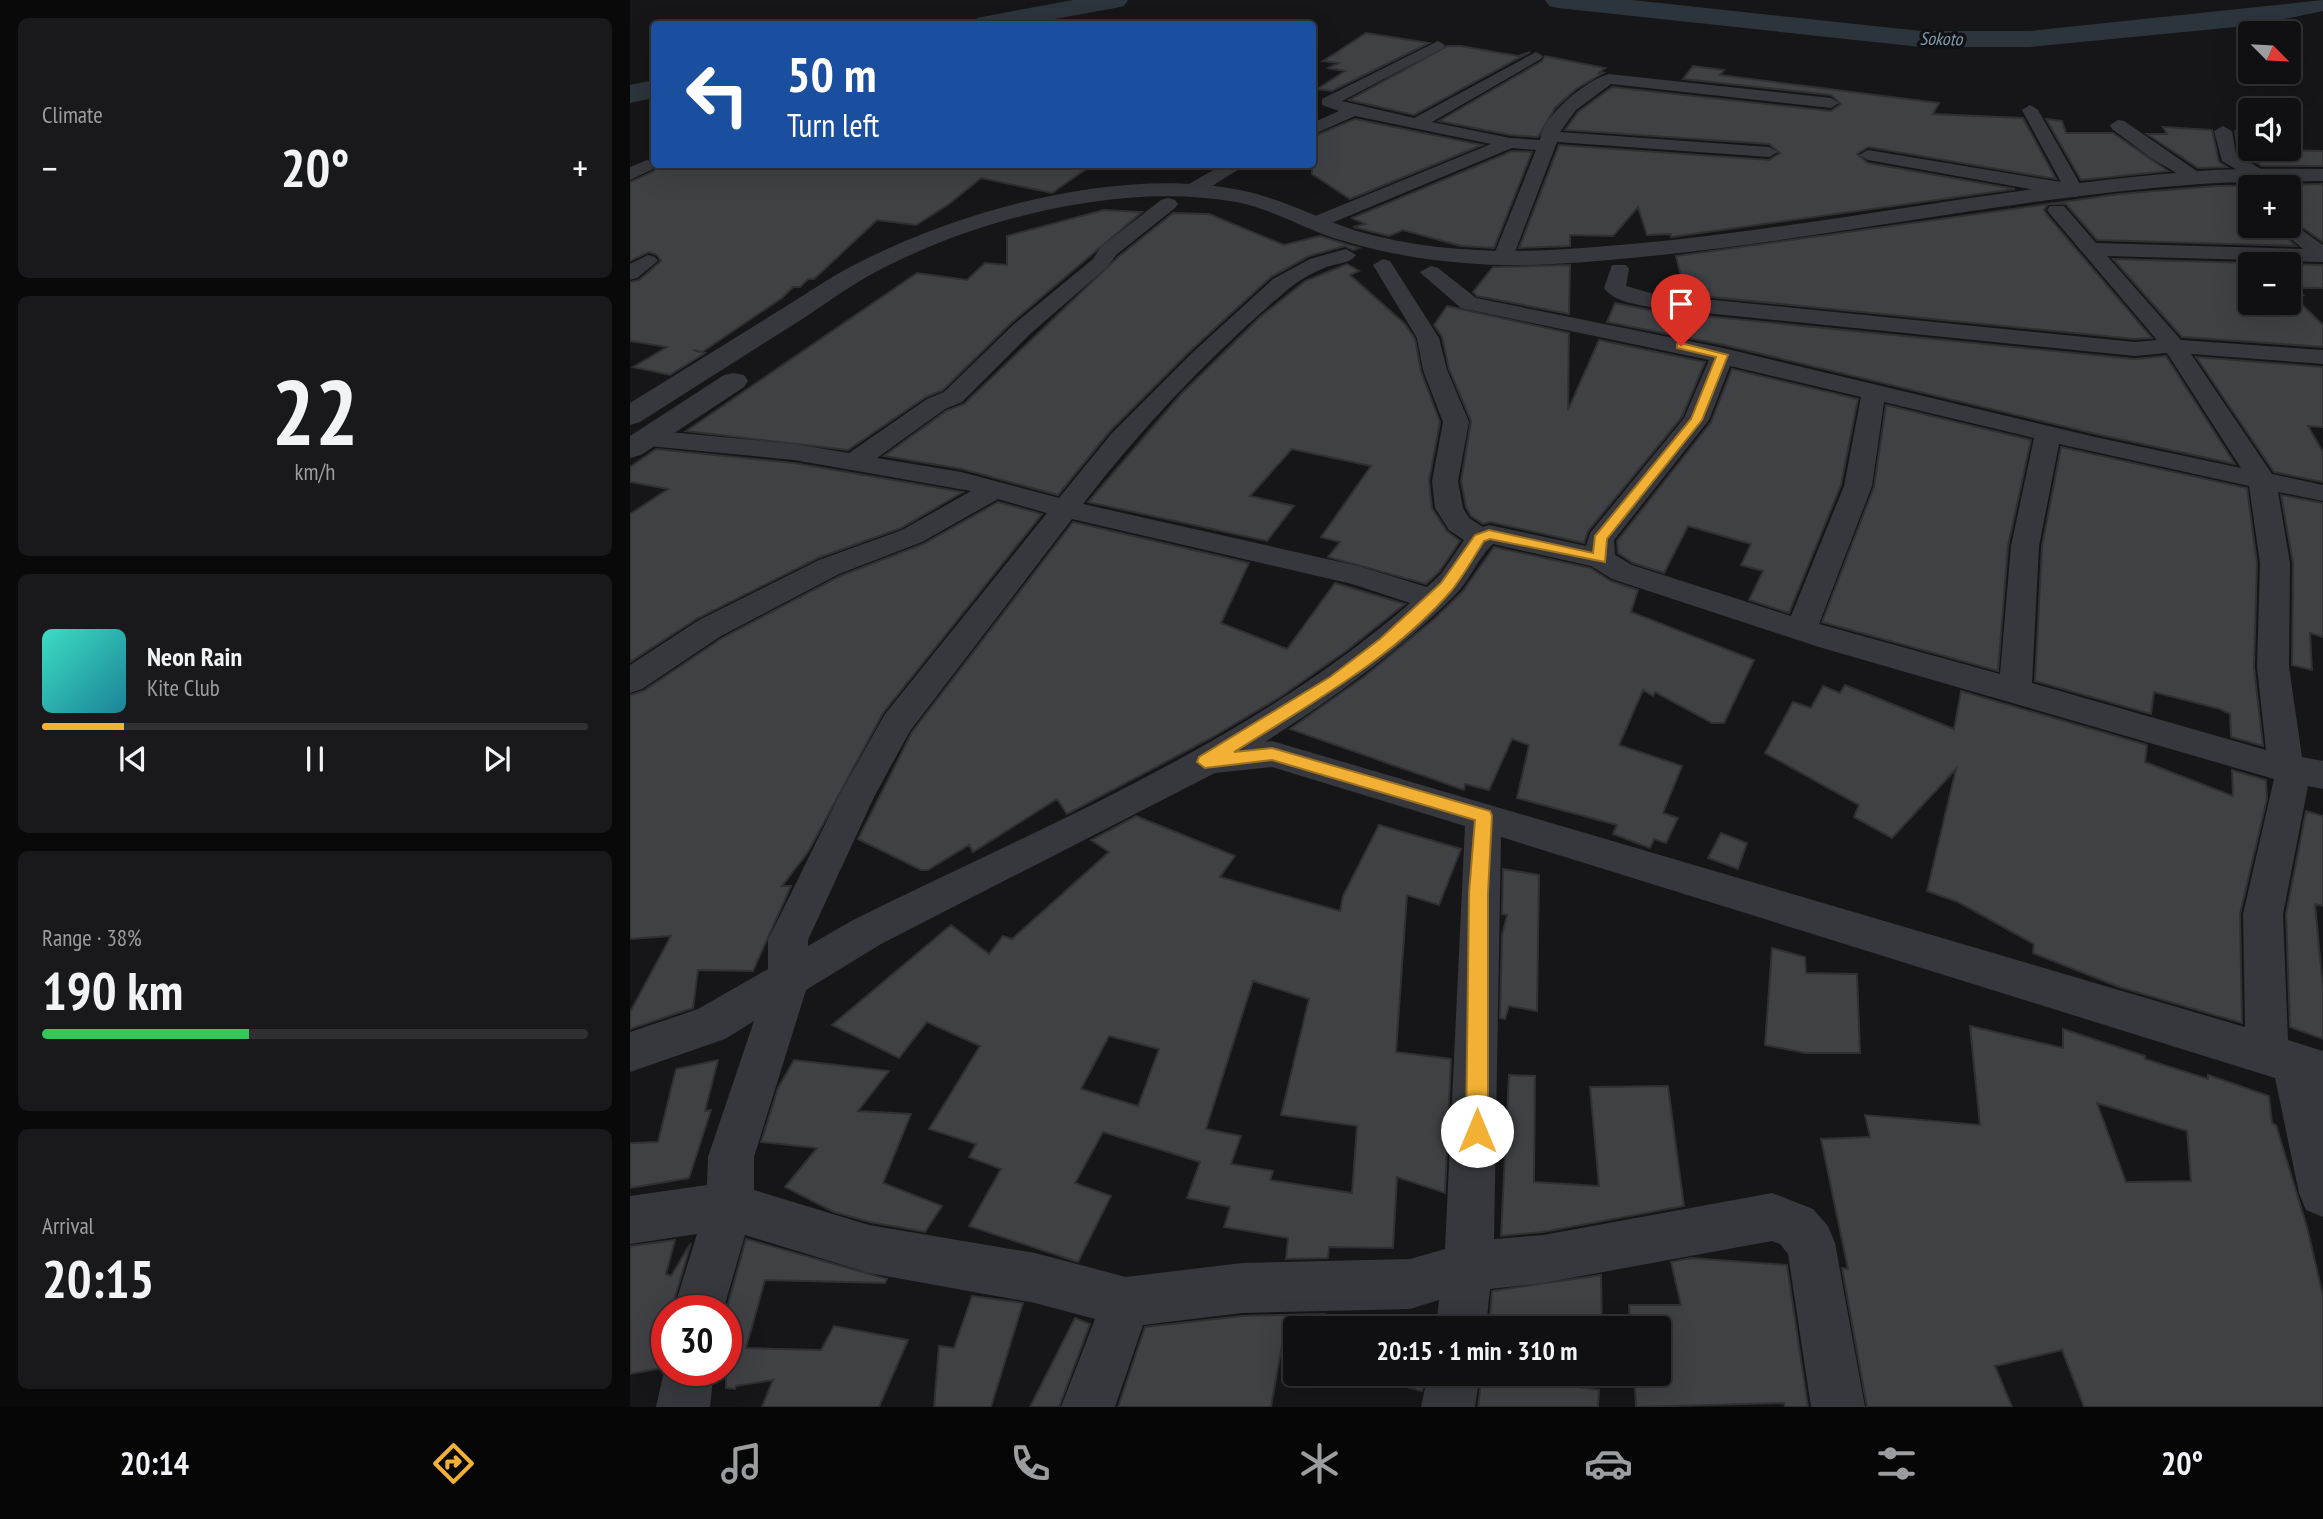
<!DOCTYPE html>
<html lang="en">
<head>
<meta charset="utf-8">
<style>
	:root { --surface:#101012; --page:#19191b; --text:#f1f3f6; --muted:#9c9d9f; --line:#303032; --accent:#f2b134 }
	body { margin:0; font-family:"PT Sans Narrow",sans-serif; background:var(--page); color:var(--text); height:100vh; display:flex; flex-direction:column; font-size:26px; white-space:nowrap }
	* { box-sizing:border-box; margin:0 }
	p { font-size:23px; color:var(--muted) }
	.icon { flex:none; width:38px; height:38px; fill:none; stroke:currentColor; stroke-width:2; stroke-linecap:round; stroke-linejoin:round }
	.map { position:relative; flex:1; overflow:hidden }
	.drawer { display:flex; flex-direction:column; gap:18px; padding:18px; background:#09090a; width:630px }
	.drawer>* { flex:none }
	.top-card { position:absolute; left:21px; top:21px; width:665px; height:147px; border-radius:7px; box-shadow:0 7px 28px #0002,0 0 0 2px var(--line); background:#1a4fa0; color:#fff; overflow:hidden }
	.needle { width:46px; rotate:114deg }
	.buttons { position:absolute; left:1608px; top:21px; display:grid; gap:14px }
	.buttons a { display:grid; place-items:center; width:63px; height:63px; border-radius:7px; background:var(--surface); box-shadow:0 7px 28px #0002,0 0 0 2px var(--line); font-size:35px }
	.speed { position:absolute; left:21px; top:1295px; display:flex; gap:14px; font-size:35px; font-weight:700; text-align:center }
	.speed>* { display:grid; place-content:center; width:91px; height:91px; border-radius:50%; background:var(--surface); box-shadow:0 7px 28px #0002,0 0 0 2px var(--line); line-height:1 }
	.speed .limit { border:10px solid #d22; background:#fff; color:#111 }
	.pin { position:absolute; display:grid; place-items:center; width:60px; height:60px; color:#fff; margin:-72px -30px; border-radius:50% 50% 50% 0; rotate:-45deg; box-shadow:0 0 7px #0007 }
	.pin .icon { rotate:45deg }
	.me { position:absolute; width:77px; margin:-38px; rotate:0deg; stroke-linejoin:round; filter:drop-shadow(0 0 5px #0008) }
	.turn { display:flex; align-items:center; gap:24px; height:147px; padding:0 21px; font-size:32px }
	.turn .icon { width:91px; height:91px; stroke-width:2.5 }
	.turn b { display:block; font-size:49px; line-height:60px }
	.big { font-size:52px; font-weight:600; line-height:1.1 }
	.drawer .card { flex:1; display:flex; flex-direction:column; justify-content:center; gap:10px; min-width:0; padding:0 24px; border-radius:10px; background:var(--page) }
	.drawer .dial { align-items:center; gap:0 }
	.dial b { font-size:91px; line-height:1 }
	.song { display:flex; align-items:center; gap:21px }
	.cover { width:84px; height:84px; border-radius:10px; background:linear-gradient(135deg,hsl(170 70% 55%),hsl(190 70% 35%)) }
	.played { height:7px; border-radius:4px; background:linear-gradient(90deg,var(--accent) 15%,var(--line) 15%) }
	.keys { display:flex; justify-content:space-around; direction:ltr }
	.heat { display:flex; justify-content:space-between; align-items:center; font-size:38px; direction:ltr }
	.charge { height:10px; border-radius:5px; background:linear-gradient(90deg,#34c759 38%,var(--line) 0) }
	.trip { position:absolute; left:653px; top:1316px; width:388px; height:70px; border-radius:7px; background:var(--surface); box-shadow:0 7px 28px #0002,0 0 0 2px var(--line); font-weight:600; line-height:70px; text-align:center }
	.dock { display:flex; height:112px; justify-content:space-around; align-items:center; background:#060607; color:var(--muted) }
	.dock .icon { width:49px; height:49px }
	.dock .on { color:var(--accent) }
	.dock b { font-size:32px; color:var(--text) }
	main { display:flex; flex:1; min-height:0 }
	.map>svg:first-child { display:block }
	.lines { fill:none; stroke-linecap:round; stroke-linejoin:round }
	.river { fill:#2c353c; fill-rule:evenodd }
	.building { fill:#404145; stroke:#303034; stroke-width:2; fill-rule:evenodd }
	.minor { fill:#37383d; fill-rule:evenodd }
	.tertiary { fill:#37383d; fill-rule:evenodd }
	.route { fill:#f2b134; stroke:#9d7322; stroke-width:2 }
	.labels { text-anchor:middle; stroke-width:7; stroke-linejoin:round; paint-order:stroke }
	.far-water-label { font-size:18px; font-style:italic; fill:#7f9bb3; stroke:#111113 }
</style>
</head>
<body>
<main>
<section class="drawer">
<div class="card"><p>Climate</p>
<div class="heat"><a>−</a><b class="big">20°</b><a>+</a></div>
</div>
<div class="card dial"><b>22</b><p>km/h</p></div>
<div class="card">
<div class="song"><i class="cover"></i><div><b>Neon Rain</b><p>Kite Club</p></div></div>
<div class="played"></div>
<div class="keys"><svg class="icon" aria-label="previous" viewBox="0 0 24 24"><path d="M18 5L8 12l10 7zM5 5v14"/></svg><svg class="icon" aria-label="pause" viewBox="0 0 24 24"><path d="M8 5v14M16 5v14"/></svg><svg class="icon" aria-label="next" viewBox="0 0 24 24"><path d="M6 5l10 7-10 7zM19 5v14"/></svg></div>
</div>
<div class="card"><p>Range · 38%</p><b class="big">190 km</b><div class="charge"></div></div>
<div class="card"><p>Arrival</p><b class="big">20:15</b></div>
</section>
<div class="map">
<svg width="1693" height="1407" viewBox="0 0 1693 1407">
	<rect width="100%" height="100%" fill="#161618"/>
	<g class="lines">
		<path class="river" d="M443 0H498L494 6 485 8 397 24H343L347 18 357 16Z
			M915 0H1002L1291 31H1399L1693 0V11L1626 25 1399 47H1291L928 8 919 6Z
			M24 80V98L0 103V85Z"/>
	</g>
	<path class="building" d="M736 33 799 43 702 91 687 89 715 71 698 68 708 63 693 61Z
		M817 46H831L888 56 900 52 784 115 719 100Z
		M915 56 975 68 969 73H973L946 89 925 108 908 137 880 135 809 121 912 61Z
		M1063 66 1094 70 1090 75 1309 103 1303 114 1393 118 1426 179 1238 147 1227 154 1238 163 1385 189 1041 237V234L1017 235 1008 207 983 236 940 235V246L889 248 929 145 1139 160 1150 153 1139 144 935 130 948 112 982 87 1201 111 1211 104 1201 95 1053 79Z
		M725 119 852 145 720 199 682 174V137Z
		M1416 119 1432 121 1436 133H1483L1538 171 1451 180Z
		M1533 127 1582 130 1589 162 1597 167 1568 168 1517 134H1537Z
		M1605 131 1620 132V149L1693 151V166H1632L1608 152Z
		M882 151 902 152 864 248 831 246 773 230 759 236 723 227 735 224 722 218Z
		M28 164H463L422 193 351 178 319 204 286 225 247 220 184 279H178L170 287H163L152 298 72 352 63 350 75 353 40 375 3 367 37 347 0 341V282L9 280 31 261 27 255 19 252 0 261V182L24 171Z
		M1693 184V242L1659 218V187H1620V226H1644L1666 246 1467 240 1436 204H1418L1414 210 1418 216 1522 338 1505 339 1030 292 1055 294 1046 256 1489 194 1586 186Z
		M474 210 512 212 381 323 313 390 296 397 218 450 56 431 287 273 337 280 355 263 377 265V236Z
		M543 213 579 214 654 245 690 236 729 248 723 250 715 246 679 256 641 277 560 351 480 431 428 495 332 469 254 456 316 411 334 404 488 257Z
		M1483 259 1693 265V288H1664L1673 295 1663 296 1693 325V347L1552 337ZM1620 264H1659V303H1620Z
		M717 264 729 271 720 275 775 324 785 339 791 371 810 422 799 481 802 508 817 531 830 541 809 572 796 584 698 557 710 542 691 537 741 466 662 449 620 496 664 506 637 541 458 502 551 394 630 317 675 281Z
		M940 265 939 314 847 296 843 292 863 267Z
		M985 303 1024 311 1505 359 1536 356 1605 464 1466 434 1094 345 977 322Z
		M817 306 939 333 938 410 969 340 1075 362 1052 417 958 531 954 543 860 522 853 524 841 516 836 507 831 481 841 421 819 369 812 337 804 325Z
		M1566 357 1693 367V427L1678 426 1693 452V482L1644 472Z
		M1102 369 1228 399 1211 485 1159 613 1119 600 1133 571 1111 565 1121 544 1058 526 1034 573 1003 563 988 553 987 541 1081 422Z
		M1256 405 1401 440 1378 546 1368 671 1192 622 1244 487Z
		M1431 447 1617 488 1627 563 1624 667 1633 746 1601 737 1600 714 1590 709 1524 692 1521 714 1405 681 1412 546Z
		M26 449 164 463 333 492 271 528 188 558 68 618 0 662V514L38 489 0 482V467Z
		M1651 495 1693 503V637L1680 633 1682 670 1662 665 1663 563Z
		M368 502 412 514 253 713 178 852 152 886H161L123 971 68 970 63 1008 0 1029V1012L41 936 0 939V695L13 691 92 638 210 576 293 544Z
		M443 522 619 563 591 623 657 649 705 583 775 604 716 651 650 697 581 738 437 814 427 799 343 852 339 845 298 870H291L228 839 282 732Z
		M864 547 960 568 981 581 1008 590 1001 612 1124 660 1094 723H1082L1025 692 1023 696 1013 690 989 745 1052 766 1033 813 1048 818 1036 843 1024 839 1020 848 983 834 987 825 887 798 899 745 882 739 859 790 835 784 834 790 660 729 735 676 804 619 832 592Z
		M1215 685 1324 729 1331 691 1517 745 1515 762 1603 796 1602 770 1636 780 1637 799 1610 914 1612 1023 1489 987 1403 953 1404 944 1328 902 1297 891 1326 769 1262 838 1224 817 1229 805 1135 753 1163 702 1181 708 1193 686 1210 693Z
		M1676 811 1693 816V906L1685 904 1693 989V1039L1660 1027 1656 914Z
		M506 816 605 856 590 877 710 911 713 896 749 825 831 849 809 905 777 895 766 1052 821 1059 815 1193 767 1177 763 1248 699 1247 698 1258 656 1259 658 1238 594 1227 600 1207 557 1198 570 1162 473 1132 445 1183 481 1196 448 1262 339 1226 371 1169 339 1157 346 1144 299 1129 350 1046 297 1022 269 1058 202 1025 321 925 359 954 373 936 382 939 479 852 461 840ZM623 981 679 999 651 1115 727 1126 722 1193 640 1180 643 1171 601 1164 611 1136 576 1129ZM479 1036 529 1049 508 1106 451 1089Z
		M1091 833 1117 843 1108 869 1078 858Z
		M873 869 909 875 907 1011 879 1006 875 1019 870 1018 872 935 877 915 872 914Z
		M1142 948 1175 957 1176 973 1227 974 1230 1053H1175L1135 1045Z
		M1340 1026 1433 1048V1029L1515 1056V1059L1578 1079V1075L1639 1096 1642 1123 1646 1125 1677 1227 1693 1296V1407H1454L1432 1350 1365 1366 1382 1407H1237L1212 1268 1218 1269 1191 1139 1240 1137 1235 1115 1350 1125ZM1467 1103 1557 1131 1561 1181 1496 1182Z
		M88 1060 75 1111 81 1110 59 1178 0 1188V1143L28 1142 46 1069Z
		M164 1060 259 1071 228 1111 281 1114 253 1183 312 1206 295 1232 240 1222 204 1212 155 1187 187 1148 131 1142 148 1088Z
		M879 1075 905 1076 904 1182 969 1186 960 1087 1038 1086 1054 1206 913 1232 871 1236Z
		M116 1239 257 1279 255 1283 135 1280 116 1348 191 1350 204 1326 278 1340 249 1407H132L143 1380 106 1386 105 1389 96 1388V1311Z
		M45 1240 36 1274 41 1276 61 1243 41 1311H37V1356L32 1368 0 1374V1246Z
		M1061 1258 1157 1265 1178 1407H1155L1154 1403 1006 1407 1004 1374H1029V1328H1000L999 1305H1051L1041 1262Z
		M971 1275 972 1328H859L862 1291Z
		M342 1296 393 1303 361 1407H304L309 1346 324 1348Z
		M694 1314 693 1328H655L641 1407H488L515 1327 612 1316Z
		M445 1318 460 1324 429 1407H400Z
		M767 1374H795L792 1391 766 1384Z
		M852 1374 969 1390 968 1407H848Z"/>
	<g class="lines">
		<path class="minor" d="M808 41 815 45 813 48 712 101 784 118 906 52 913 56 911 59 802 122 880 138 910 140C912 116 956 80 979 74L1201 98 1209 103 1201 108 981 84 946 110 930 132 1139 147 1148 152 1139 157 927 142 883 257 873 263 863 257 906 150 882 148 692 227H678L675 223 678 219 861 144 725 116 682 135V123L709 111 692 105V99Z
			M1400 105 1408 110 1454 191 1452 195 1445 197 1238 160 1229 155 1238 150 1431 182 1392 110Z
			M1488 120 1494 121 1577 178 1568 184 1562 182 1521 158 1482 129 1480 125Z
			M1593 126 1602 131 1606 154 1636 172 1639 176 1636 180H1624L1592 161 1584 131Z
			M17 160 26 164 23 169 0 180V167Z
			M594 164H617L571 193H557L555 189 557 185Z
			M538 198 545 200 548 204 545 208 486 255 477 267 399 335 332 402 315 409 247 458 331 472 429 498 482 433 562 353 643 279 680 259 716 249 726 255C719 265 703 263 692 269 680 274 666 282 656 291 581 355 513 426 453 504L728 566 797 587 811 574 834 540 819 530 805 508 802 481 813 422 793 370 787 338 743 265 753 259 760 261 809 338 817 370 839 422 828 481 833 508 839 518 853 527 859 525 956 546 960 533 1054 418 1079 360 831 308 794 276 790 272 801 266 808 268 846 298 1093 348 1465 437 1611 468 1537 353 1505 356 1024 308C1007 304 985 303 974 288L982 265H996L999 269 996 286 1024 294 1505 342 1527 340 1420 214 1417 210 1420 206H1434L1466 243 1673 249 1646 226H1659V221L1693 245V262L1477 256 1551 340 1693 350V364L1561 354 1642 474 1693 485V501L1648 492 1660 563 1659 667 1672 757 1693 761V789L1678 786 1653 914 1658 1040 1693 1051V1217L1676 1210 1669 1193 1645 1078 871 837 864 1239 913 1235 1142 1193 1183 1209 1198 1226 1205 1243 1235 1407H1181L1158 1254 1150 1244 1142 1241 913 1283 860 1289 856 1328H806L809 1300 780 1309 612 1313 513 1325 485 1407H431L465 1319 405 1303 239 1273 115 1235 93 1311H43L67 1234 0 1244V1196L77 1185 78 1157 124 1021 95 1039 0 1072V1032L68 1009 138 969V940L209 796 255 714 417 513 368 499 292 542 209 574 91 636 12 689 0 693V665L69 620 189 560 272 530 341 491 164 460 18 446 9 443 5 438 9 433 18 430 164 444 219 453 297 399 314 392 383 325 463 259 471 247 531 200ZM1100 366 1231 397 1214 486 1161 616 1002 565 985 555 984 540 1079 420ZM1254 402 1404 438 1381 546 1370 674 1189 624 1242 486ZM1429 444 1619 486 1630 563 1627 667 1636 750 1402 683 1409 546ZM442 519 722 584 780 603C618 744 413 826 223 920L178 946V940L244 797 280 731ZM863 544 961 566 982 579 1189 647 1644 779 1613 914 1615 1027 642 741 635 742C702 699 768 652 824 596 840 581 847 558 863 544ZM642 767 835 826 815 1249 780 1259 612 1263 496 1277 405 1253 239 1225 124 1190V1157L176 990 251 944 585 773Z
			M18 255 25 257 28 261 7 278 0 280V264Z
			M37 1358V1370H84L80 1407H26Z
			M798 1374H850L845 1407H791Z"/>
		<path class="tertiary" d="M1693 169V181C1652 182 1611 181 1570 184 1353 200 1140 252 923 264 853 268 781 261 714 241 677 231 644 209 606 202 490 181 343 219 240 275 215 289 191 307 166 323 114 356 62 389 10 422L0 425V403C50 372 100 341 150 310 175 295 200 277 226 264 333 209 490 166 610 190 651 198 688 219 727 231 789 249 856 253 920 250 1138 239 1352 187 1569 171 1610 168 1652 169 1693 169Z
			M104 373 114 375 118 381 114 387 11 455 0 458V436L94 375Z"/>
	</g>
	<path class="route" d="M1051 343 1098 355 1072 420 977 539 975 562 860 539 854 541C844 557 834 575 822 590 764 658 678 705 604 752L642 748 860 811 862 816 858 893V1131L854 1139 847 1142 839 1139 836 1131 839 893 845 820 642 760 575 768 567 762 569 757 700 677 750 639 811 583 845 535 859 530 963 553 965 536 1061 419 1086 357 1047 348V344Z"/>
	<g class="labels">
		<g class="far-water-label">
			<text transform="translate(1311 39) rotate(1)" y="6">Sokoto</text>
		</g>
	</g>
</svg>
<div class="buttons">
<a><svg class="needle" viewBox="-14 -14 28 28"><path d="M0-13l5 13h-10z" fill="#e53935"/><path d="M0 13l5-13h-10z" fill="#9c9d9f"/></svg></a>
<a><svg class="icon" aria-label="sound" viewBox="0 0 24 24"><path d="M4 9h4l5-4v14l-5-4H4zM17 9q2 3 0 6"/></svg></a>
<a>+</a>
<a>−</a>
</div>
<div class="speed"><div class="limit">30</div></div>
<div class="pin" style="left:1051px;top:346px;background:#d93025"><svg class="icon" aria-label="arrive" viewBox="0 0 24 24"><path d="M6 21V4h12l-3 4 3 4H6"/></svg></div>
<svg class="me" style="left:847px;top:1131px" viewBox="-20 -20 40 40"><circle r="19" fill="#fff"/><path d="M0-13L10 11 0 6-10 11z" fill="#f2b134"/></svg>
<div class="trip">20:15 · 1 min · 310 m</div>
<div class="top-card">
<div class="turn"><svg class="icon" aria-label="left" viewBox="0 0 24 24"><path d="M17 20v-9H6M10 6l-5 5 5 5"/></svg><div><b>50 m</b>Turn left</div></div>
</div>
</div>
</main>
<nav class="dock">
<b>20:14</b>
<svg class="icon on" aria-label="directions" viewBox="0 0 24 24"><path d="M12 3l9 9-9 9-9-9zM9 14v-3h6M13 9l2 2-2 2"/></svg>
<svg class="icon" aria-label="music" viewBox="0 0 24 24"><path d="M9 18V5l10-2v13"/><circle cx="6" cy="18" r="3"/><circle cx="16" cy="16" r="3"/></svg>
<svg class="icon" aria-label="phone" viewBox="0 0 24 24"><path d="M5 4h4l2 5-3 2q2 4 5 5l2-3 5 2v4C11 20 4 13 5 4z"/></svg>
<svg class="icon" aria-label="climate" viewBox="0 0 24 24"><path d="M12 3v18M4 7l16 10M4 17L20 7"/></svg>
<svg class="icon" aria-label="car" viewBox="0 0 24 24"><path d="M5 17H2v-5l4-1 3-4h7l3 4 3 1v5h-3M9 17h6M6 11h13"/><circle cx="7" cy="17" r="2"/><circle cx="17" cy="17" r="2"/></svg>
<svg class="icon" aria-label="filters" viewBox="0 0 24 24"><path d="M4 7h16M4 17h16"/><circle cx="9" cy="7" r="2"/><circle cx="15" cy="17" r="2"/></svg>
<b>20°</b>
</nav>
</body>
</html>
